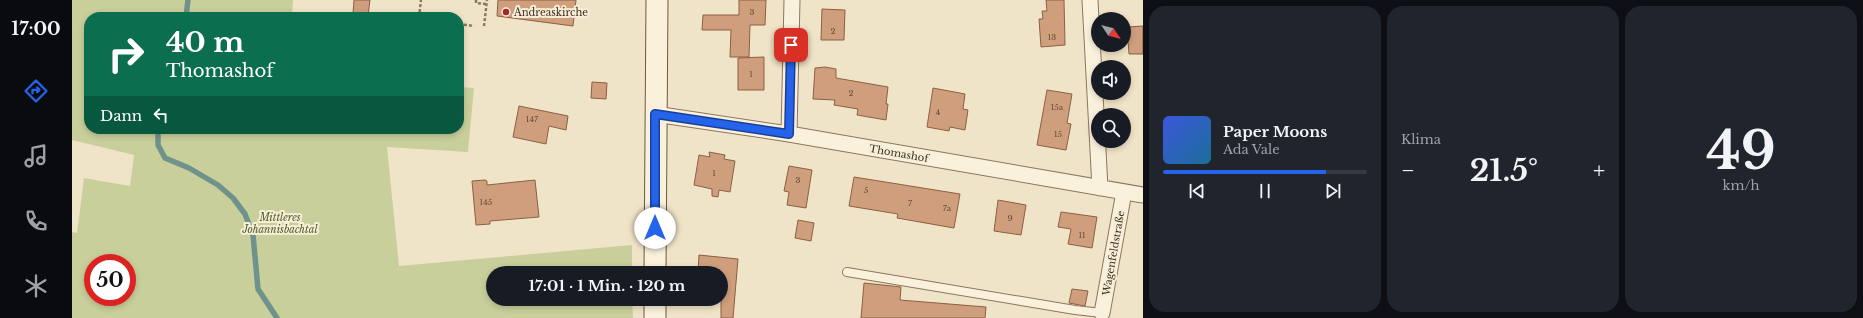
<!DOCTYPE html>
<html lang="de">
<head>
<meta charset="utf-8">
<style>
	:root { --surface:#171b24; --page:#20242c; --text:#f1f3f6; --muted:#9ea1a6; --line:#363941; --accent:#2563eb }
	body { margin:0; font-family:"Libre Baskerville",serif; background:var(--page); color:var(--text); height:100vh; display:flex; flex-direction:column; font-size:15px; white-space:nowrap }
	* { box-sizing:border-box; margin:0 }
	p { font-size:13px; color:var(--muted) }
	.icon { flex:none; width:22px; height:22px; fill:none; stroke:currentColor; stroke-width:2; stroke-linecap:round; stroke-linejoin:round }
	.map { position:relative; flex:1; overflow:hidden }
	.sheet { display:flex; flex-direction:column; gap:6px; padding:6px; background:#0d0f14; width:720px }
	.sheet>* { flex:none }
	.hud { position:absolute; left:12px; top:12px; width:380px; height:122px; border-radius:16px; box-shadow:0 2px 6px #0003; background:#0b6e4f; color:#fff; overflow:hidden }
	.needle { width:26px; rotate:125deg }
	.buttons { position:absolute; left:1019px; top:12px; display:grid; gap:8px }
	.buttons a { display:grid; place-items:center; width:40px; height:40px; border-radius:50%; background:var(--surface); box-shadow:0 2px 6px #0003; font-size:20px }
	.speed { position:absolute; left:12px; top:254px; display:flex; gap:8px; font-size:20px; font-weight:700; text-align:center }
	.speed>* { display:grid; place-content:center; width:52px; height:52px; border-radius:50%; background:var(--surface); box-shadow:0 2px 6px #0003; line-height:1 }
	.speed .limit { border:6px solid #d22; background:#fff; color:#111 }
	.pin { position:absolute; display:grid; place-items:center; width:34px; height:34px; color:#fff; margin:-17px; border-radius:8px; box-shadow:0 2px 6px #0006 }
	.me { position:absolute; width:44px; margin:-22px; rotate:0deg; stroke-linejoin:round; filter:drop-shadow(0 0 3px #0008) }
	.turn { display:flex; align-items:center; gap:14px; height:84px; padding:0 16px; font-size:18px }
	.turn .icon { width:52px; height:52px; stroke-width:2.5 }
	.turn b { display:block; font-size:28px; line-height:34px }
	.then { display:flex; align-items:center; height:38px; padding:0 16px; background:#0003; gap:8px; font-size:15px }
	.big { font-size:30px; font-weight:700; line-height:1.1 }
	.sheet .card { flex:1; display:flex; flex-direction:column; justify-content:center; gap:6px; min-width:0; padding:0 14px; border-radius:16px; background:var(--page) }
	.sheet .dial { align-items:center; gap:0 }
	.dial b { font-size:52px; line-height:1 }
	.song { display:flex; align-items:center; gap:12px }
	.cover { width:48px; height:48px; border-radius:6px; background:linear-gradient(135deg,hsl(230 70% 55%),hsl(200 70% 35%)) }
	.played { height:4px; border-radius:2px; background:linear-gradient(90deg,var(--accent) 80%,var(--line) 80%) }
	.keys { display:flex; justify-content:space-around; direction:ltr }
	.heat { display:flex; justify-content:space-between; align-items:center; font-size:22px; direction:ltr }
	.sheet .tiles { flex:1; display:grid; gap:6px; grid-template-columns:repeat(3,1fr) }
	.trip { position:absolute; left:414px; top:266px; width:242px; height:40px; border-radius:20px; background:var(--surface); box-shadow:0 2px 6px #0003; font-weight:700; line-height:40px; text-align:center }
	main { display:flex; flex:1; min-height:0 }
	.dock { display:flex; flex-direction:column; width:72px; justify-content:space-around; align-items:center; background:#090b0e; color:var(--muted) }
	.dock .icon { width:28px; height:28px }
	.dock .selected { color:var(--accent) }
	.dock b { font-size:18px; color:var(--text) }
	.map>svg:first-child { display:block }
	.green { fill:#c9cf9b; fill-rule:evenodd }
	.lines { fill:none; stroke-linecap:round; stroke-linejoin:round }
	.stream { stroke:#6f938a; stroke-width:5.5 }
	.building { fill:#cf9f7d; stroke:#8d5f41 }
	.lane-casing { stroke:#8d765c; stroke-width:10 }
	.street-casing { stroke:#8d765c; stroke-width:17 }
	.secondary-casing { stroke:#6f573f; stroke-width:23 }
	.path { stroke:#8d765c; stroke-width:2.5; stroke-dasharray:3 2; stroke-linecap:butt }
	.lane { stroke:#faf1dc; stroke-width:8 }
	.street { stroke:#faf1dc; stroke-width:15 }
	.secondary { stroke:#faf1dc; stroke-width:21 }
	.route-casing { stroke:#184099; stroke-width:10 }
	.route { stroke:#2563eb; stroke-width:7 }
	.poi-dot { fill:#9e2a2b; stroke:#f7eed8; stroke-width:1.5 }
	.labels { text-anchor:middle; stroke-width:4; stroke-linejoin:round; paint-order:stroke }
	.number-label { font-size:8px; fill:#624a37 }
	.poi-label { font-size:10px; fill:#3d2e20; stroke:#f7eed8; text-anchor:start }
	.street-label { font-size:10px; fill:#3d2e20; stroke:#f7eed8 }
	.park-label { font-size:10px; font-style:italic; fill:#4d5a26; stroke:#f7eed8 }
</style>
</head>
<body>
<main>
<nav class="dock">
<b>17:00</b>
<svg class="icon selected" aria-label="directions" viewBox="0 0 24 24"><path d="M12 3l9 9-9 9-9-9zM9 14v-3h6M13 9l2 2-2 2"/></svg>
<svg class="icon" aria-label="music" viewBox="0 0 24 24"><path d="M9 18V5l10-2v13"/><circle cx="6" cy="18" r="3"/><circle cx="16" cy="16" r="3"/></svg>
<svg class="icon" aria-label="phone" viewBox="0 0 24 24"><path d="M5 4h4l2 5-3 2q2 4 5 5l2-3 5 2v4C11 20 4 13 5 4z"/></svg>
<svg class="icon" aria-label="climate" viewBox="0 0 24 24"><path d="M12 3v18M4 7l16 10M4 17L20 7"/></svg>
</nav>
<div class="map">
<svg width="1071" height="318" viewBox="0 0 1071 318">
	<rect width="100%" height="100%" fill="#f0e4c8"/>
	<path class="green" d="M0 0H221L220 16 232 17H17V129H387V87L402 88 396 152 315 147 327 266 560 245V273H421V299H560L561 318H0V232L5 233 12 178 58 186 62 155 0 140ZM21 263H55V297H21Z"/>
	<g class="lines">
		<path class="stream" d="M114 17 116 0
			M86 129V145L93 158 117 168 146 185 161 198 173 214 181 235 186 289 205 318"/>
	</g>
	<path class="building" d="M282 0H298L296 16 281 14Z
		M426 0H504L501 26 425 16Z
		M667 0H694L693 25H678L677 57H658L659 30H630L631 15H667Z
		M974 0H992L993 45 969 47 967 19H971L970 11H975Z
		M750 9 773 10 772 40H749Z
		M1071 26V54H1057L1055 27Z
		M692 57V90H666V58Z
		M753 67 764 69V78L816 87 814 104H816L814 120 785 115 786 109 762 105 763 100 741 99 743 68Z
		M520 82 535 83 534 99 519 98Z
		M861 88 893 94 891 109 896 110 893 130 878 127 877 131 855 127Z
		M975 90 1000 94 995 123 999 124 994 150 965 145Z
		M447 106 496 116 494 130 477 126 474 144 441 137Z
		M637 152 653 155 652 159 663 161 658 192 647 190 646 197 640 196V189L622 185 627 155 638 157Z
		M717 166 740 170 734 208 715 205 717 192 712 191Z
		M782 177 888 194 882 228 825 218 826 214 777 206Z
		M413 180 415 181V185L463 180 467 217 418 221V224L404 225 400 181Z
		M926 200 954 205 949 235 922 231Z
		M989 212 1025 217 1020 248 996 244 999 229 986 227Z
		M726 220 742 223 739 241 723 238Z
		M627 255 666 259 661 318H649V273H626Z
		M792 283 829 287 828 300 914 307 913 318H789Z
		M1000 289 1016 291 1013 306 997 303Z"/>
	<g class="lines">
		<g class="lane-casing">
			<path id="lane" d="M775 272 1003 310 1030 313"/>
		</g>
		<g class="street-casing">
			<path id="street" d="M1018 0 1028 188
				M583 114 717 134 1071 195
				M717 134 720 0
				M1030 313 1052 192"/>
		</g>
		<g class="secondary-casing">
			<path id="secondary" d="M583 273 585 0
				M583 299V318"/>
		</g>
		<path class="path" d="M404 0V3L415 4
			M347 17 349 0
			M387 24 402 26
			M412 26 415 0"/>
		<use href="#lane" class="lane"/>
		<use href="#street" class="street"/>
		<use href="#secondary" class="secondary"/>
	</g>
	<g class="lines">
		<g class="route-casing">
			<path id="route" d="M583 228V114L717 134 719 45"/>
		</g>
		<use href="#route" class="route"/>
	</g>
	<circle class="poi-dot" cx="434" cy="12" r="4"/>
	<g class="labels">
		<g class="number-label">
			<text x="680" y="15">3</text>
			<text x="761" y="34">2</text>
			<text x="980" y="40">13</text>
			<text x="679" y="77">1</text>
			<text x="779" y="96">2</text>
			<text x="985" y="110">15a</text>
			<text x="866" y="115">4</text>
			<text x="460" y="122">147</text>
			<text x="986" y="137">15</text>
			<text x="642" y="176">1</text>
			<text x="726" y="183">3</text>
			<text x="794" y="193">5</text>
			<text x="414" y="205">145</text>
			<text x="838" y="206">7</text>
			<text x="875" y="211">7a</text>
			<text x="938" y="221">9</text>
			<text x="1010" y="238">11</text>
		</g>
		<g class="poi-label">
			<text x="442" y="16">Andreaskirche</text>
		</g>
		<g class="street-label">
			<text transform="translate(827 153) rotate(10)" y="4">Thomashof</text>
			<text transform="translate(1041 253) rotate(-80)" y="4">Wagenfeldstraße</text>
		</g>
		<g class="park-label">
			<text x="208" y="221">Mittleres<tspan x="208" dy="12">Johannisbachtal</tspan></text>
		</g>
	</g>
</svg>
<div class="buttons">
<a><svg class="needle" viewBox="-14 -14 28 28"><path d="M0-13l5 13h-10z" fill="#e53935"/><path d="M0 13l5-13h-10z" fill="#9ea1a6"/></svg></a>
<a><svg class="icon" aria-label="sound" viewBox="0 0 24 24"><path d="M4 9h4l5-4v14l-5-4H4zM17 9q2 3 0 6"/></svg></a>
<a><svg class="icon" aria-label="search" viewBox="0 0 24 24"><circle cx="10" cy="10" r="6"/><path d="M15 15l6 6"/></svg></a>
</div>
<div class="speed"><div class="limit">50</div></div>
<div class="pin" style="left:719px;top:45px;background:#d93025"><svg class="icon" aria-label="arrive" viewBox="0 0 24 24"><path d="M6 21V4h12l-3 4 3 4H6"/></svg></div>
<svg class="me" style="left:583px;top:228px" viewBox="-20 -20 40 40"><circle r="19" fill="#fff"/><path d="M0-13L10 11 0 6-10 11z" fill="#2563eb"/></svg>
<div class="trip">17:01 · 1 Min. · 120 m</div>
<div class="hud">
<div class="turn"><svg class="icon" aria-label="right" viewBox="0 0 24 24"><path d="M7 20v-9h11M14 6l5 5-5 5"/></svg><div><b>40 m</b>Thomashof</div></div>
<div class="then">Dann<svg class="icon" aria-label="left" viewBox="0 0 24 24"><path d="M17 20v-9H6M10 6l-5 5 5 5"/></svg></div>
</div>
</div>
<section class="sheet">
<div class="tiles">
<div class="card">
<div class="song"><i class="cover"></i><div><b>Paper Moons</b><p>Ada Vale</p></div></div>
<div class="played"></div>
<div class="keys"><svg class="icon" aria-label="previous" viewBox="0 0 24 24"><path d="M18 5L8 12l10 7zM5 5v14"/></svg><svg class="icon" aria-label="pause" viewBox="0 0 24 24"><path d="M8 5v14M16 5v14"/></svg><svg class="icon" aria-label="next" viewBox="0 0 24 24"><path d="M6 5l10 7-10 7zM19 5v14"/></svg></div>
</div>
<div class="card"><p>Klima</p>
<div class="heat"><a>−</a><b class="big">21.5°</b><a>+</a></div>
</div>
<div class="card dial"><b>49</b><p>km/h</p></div>
</div>
</section>
</main>
</body>
</html>
